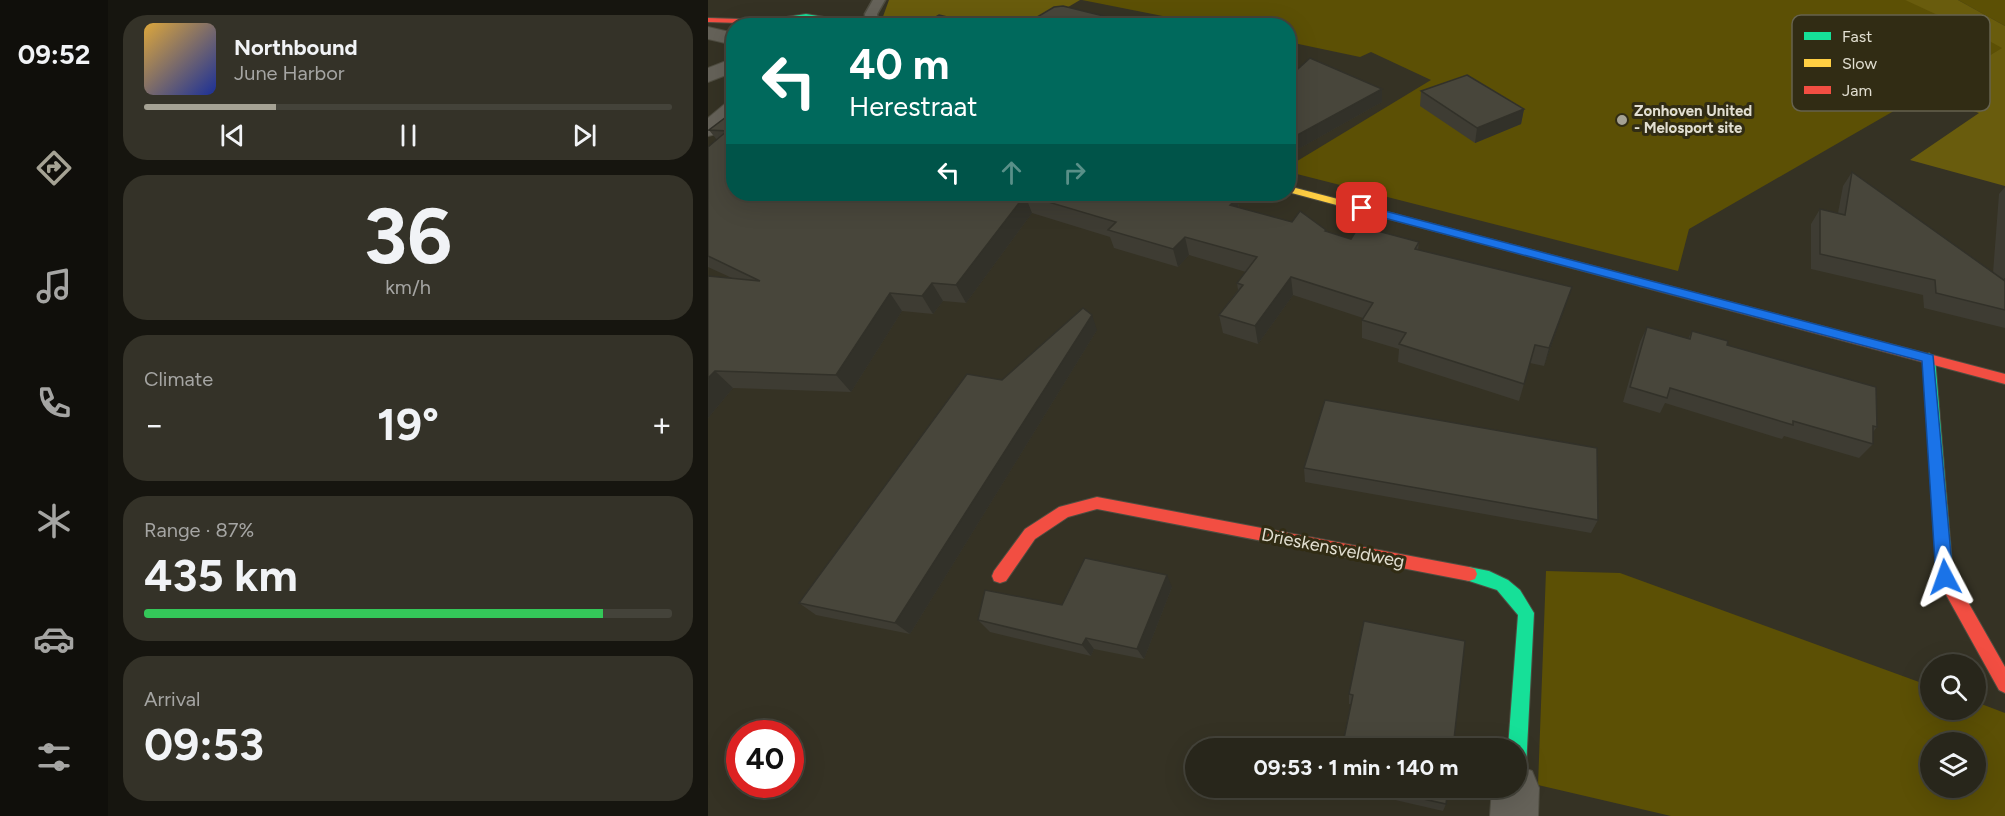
<!DOCTYPE html>
<html lang="en">
<head>
<meta charset="utf-8">
<style>
	:root { --surface:#28261b; --page:#343228; --text:#f1f3f6; --muted:#a5a5a3; --line:#44433a; --accent:#a5a294 }
	body { margin:0; font-family:Figtree,sans-serif; background:var(--page); color:var(--text); height:100vh; display:flex; flex-direction:column; font-size:22px; white-space:nowrap }
	* { box-sizing:border-box; margin:0 }
	p { font-size:20px; color:var(--muted) }
	.icon { flex:none; width:33px; height:33px; fill:none; stroke:currentColor; stroke-width:2; stroke-linecap:round; stroke-linejoin:round }
	.map { position:relative; flex:1; overflow:hidden }
	.details { display:flex; flex-direction:column; gap:15px; padding:15px; background:#16150f; width:600px }
	.details>* { flex:none }
	.hud { position:absolute; left:18px; top:18px; width:570px; height:183px; border-radius:24px; box-shadow:0 6px 24px #0002,0 0 0 2px var(--line); background:#00695c; color:#fff; overflow:hidden }
	.fabs { position:absolute; left:1212px; top:654px; display:grid; gap:12px }
	.fabs a { display:grid; place-items:center; width:66px; height:66px; border-radius:50%; background:var(--surface); box-shadow:0 6px 24px #0002,0 0 0 2px var(--line); font-size:30px }
	.speed { position:absolute; left:18px; top:720px; display:flex; gap:12px; font-size:30px; font-weight:700; text-align:center }
	.speed>* { display:grid; place-content:center; width:78px; height:78px; border-radius:50%; background:var(--surface); box-shadow:0 6px 24px #0002,0 0 0 2px var(--line); line-height:1 }
	.speed .limit { border:9px solid #d22; background:#fff; color:#111 }
	.pin { position:absolute; display:grid; place-items:center; width:51px; height:51px; color:#fff; margin:-26px; border-radius:12px; box-shadow:0 3px 9px #0006 }
	.me { position:absolute; width:66px; margin:-33px; rotate:356deg; stroke-linejoin:round; filter:drop-shadow(0 0 4px #0008) }
	.turn { display:flex; align-items:center; gap:21px; height:126px; padding:0 24px; font-size:27px }
	.turn .icon { width:78px; height:78px; stroke-width:2.5 }
	.turn b { display:block; font-size:42px; line-height:51px }
	.lanes { display:flex; align-items:center; height:57px; padding:0 24px; background:#0003; justify-content:center; gap:30px; direction:ltr }
	.lanes .off { opacity:.35 }
	.big { font-size:45px; font-weight:700; line-height:1.1 }
	.details .widget { flex:1; display:flex; flex-direction:column; justify-content:center; gap:9px; min-width:0; padding:0 21px; border-radius:24px; background:var(--page) }
	.details .dial { align-items:center; gap:0 }
	.dial b { font-size:78px; line-height:1 }
	.song { display:flex; align-items:center; gap:18px }
	.cover { width:72px; height:72px; border-radius:9px; background:linear-gradient(135deg,hsl(40 70% 55%),hsl(230 70% 35%)) }
	.played { height:6px; border-radius:3px; background:linear-gradient(90deg,var(--accent) 25%,var(--line) 25%) }
	.keys { display:flex; justify-content:space-around; direction:ltr }
	.heat { display:flex; justify-content:space-between; align-items:center; font-size:33px; direction:ltr }
	.charge { height:9px; border-radius:4px; background:linear-gradient(90deg,#34c759 87%,var(--line) 0) }
	.trip { position:absolute; left:477px; top:738px; width:342px; height:60px; border-radius:30px; background:var(--surface); box-shadow:0 6px 24px #0002,0 0 0 2px var(--line); font-weight:700; line-height:60px; text-align:center }
	main { display:flex; flex:1; min-height:0 }
	.tab-bar { display:flex; flex-direction:column; width:108px; justify-content:space-around; align-items:center; background:#100f0b; color:var(--muted) }
	.tab-bar .icon { width:42px; height:42px }
	.tab-bar .active { color:var(--accent) }
	.tab-bar b { font-size:27px; color:var(--text) }
	.map>svg:first-child { display:block }
	.green { fill:#5c5005; fill-rule:evenodd }
	.forest { fill:#695c0d }
	.lines { fill:none; stroke-linecap:round; stroke-linejoin:round }
	.lane-casing { stroke:#4f4d41; stroke-width:3 }
	.street-casing { stroke:#4f4d41; stroke-width:2 }
	.fast-casing { stroke:#4f4d41; stroke-width:2 }
	.slow-casing { stroke:#4f4d41; stroke-width:2 }
	.jam-casing { stroke:#4f4d41; stroke-width:2 }
	.lane { fill:#656259; fill-rule:evenodd }
	.street { fill:#656259; fill-rule:evenodd }
	.fast { fill:#16e098; fill-rule:evenodd }
	.slow { fill:#ffcf43; fill-rule:evenodd }
	.jam { fill:#f24e42; fill-rule:evenodd }
	.wall { fill:#3e3c33 }
	.shaded-wall { fill:#323129 }
	.building { fill:#48463b; stroke:#323129; stroke-width:1.5 }
	.route { fill:#1a73e8; stroke:#114b97; stroke-width:1.5 }
	.poi-dot { fill:#a5a294; stroke:#312c14; stroke-width:2 }
	.labels { text-anchor:middle; stroke-width:6; stroke-linejoin:round; paint-order:stroke }
	.far-poi-label { font-size:15px; font-weight:bold; fill:#e2dfd1; stroke:#312c14; text-anchor:start }
	.street-label { font-size:18px; fill:#e2dfd1; stroke:#312c14 }
	.key { fill:#312c14; stroke:#66624d; stroke-width:1.5 }
	.key-label { font-size:16px; fill:#e2dfd1 }
</style>
</head>
<body>
<main>
<nav class="tab-bar">
<b>09:52</b>
<svg class="icon active" aria-label="directions" viewBox="0 0 24 24"><path d="M12 3l9 9-9 9-9-9zM9 14v-3h6M13 9l2 2-2 2"/></svg>
<svg class="icon" aria-label="music" viewBox="0 0 24 24"><path d="M9 18V5l10-2v13"/><circle cx="6" cy="18" r="3"/><circle cx="16" cy="16" r="3"/></svg>
<svg class="icon" aria-label="phone" viewBox="0 0 24 24"><path d="M5 4h4l2 5-3 2q2 4 5 5l2-3 5 2v4C11 20 4 13 5 4z"/></svg>
<svg class="icon" aria-label="climate" viewBox="0 0 24 24"><path d="M12 3v18M4 7l16 10M4 17L20 7"/></svg>
<svg class="icon" aria-label="car" viewBox="0 0 24 24"><path d="M5 17H2v-5l4-1 3-4h7l3 4 3 1v5h-3M9 17h6M6 11h13"/><circle cx="7" cy="17" r="2"/><circle cx="17" cy="17" r="2"/></svg>
<svg class="icon" aria-label="filters" viewBox="0 0 24 24"><path d="M4 7h16M4 17h16"/><circle cx="9" cy="7" r="2"/><circle cx="15" cy="17" r="2"/></svg>
</nav>
<section class="details">
<div class="widget">
<div class="song"><i class="cover"></i><div><b>Northbound</b><p>June Harbor</p></div></div>
<div class="played"></div>
<div class="keys"><svg class="icon" aria-label="previous" viewBox="0 0 24 24"><path d="M18 5L8 12l10 7zM5 5v14"/></svg><svg class="icon" aria-label="pause" viewBox="0 0 24 24"><path d="M8 5v14M16 5v14"/></svg><svg class="icon" aria-label="next" viewBox="0 0 24 24"><path d="M6 5l10 7-10 7zM19 5v14"/></svg></div>
</div>
<div class="widget dial"><b>36</b><p>km/h</p></div>
<div class="widget"><p>Climate</p>
<div class="heat"><a>−</a><b class="big">19°</b><a>+</a></div>
</div>
<div class="widget"><p>Range · 87%</p><b class="big">435 km</b><div class="charge"></div></div>
<div class="widget"><p>Arrival</p><b class="big">09:53</b></div>
</section>
<div class="map">
<svg width="1297" height="816" viewBox="0 0 1297 816">
	<rect width="100%" height="100%" fill="#353224"/>
	<path class="green" d="M374 0H1198L1277 34 1295 48 981 229 970 271 581 172V166L723 80 663 52 652 57 581 42 580 26 500 25Z
		M1250 0H1297V26Z
		M838 571 912 573 1222 686V710H1268V702L1297 713V816H963L830 785ZM1222 742H1268V788H1222Z"/>
	<path class="forest" d="M181 0H372L330 25H254L218 18 173 22Z
		M1197 0H1250L1297 26V186L1202 160 1271 113 1218 94 1294 48 1258 28Z"/>
	<g class="lines">
		<g class="lane-casing">
			<path id="lane" d="M165 0H177L169 14 170 26H158L157 14Z"/>
		</g>
		<g class="street-casing">
			<path id="street" d="M0 27 26 33V45L0 39Z
				M26 58V72L0 82V68Z
				M26 102V119L8 134 0 136V118L18 103Z
				M808 765 824 771 831 788 830 816H782L784 788H808Z"/>
		</g>
		<g class="fast-casing">
			<path id="fast" d="M98 14 128 19 132 26 98 19 51 26 72 18Z
				M1221 353 1227 358 1245 576 1250 586 1248 591 1242 594 1236 591 1229 577 1215 358Z
				M761 567 781 571 800 580 812 590 826 613 818 768 815 775 808 777V748H800L810 615 789 590 755 579 753 574 755 569Z"/>
		</g>
		<g class="slow-casing">
			<path id="slow" d="M580 186 935 279 941 283 935 287 580 192Z"/>
		</g>
		<g class="jam-casing">
			<path id="jam" d="M0 18 63 20 67 22 63 24 0 22Z
				M935 279 1297 374V384L931 286 929 283 931 280Z
				M389 497 761 567 767 569 769 574 767 579 761 581 389 509 360 517 327 539 298 581 292 583 286 581 284 576 286 571 317 529 351 507Z
				M1242 578 1248 581 1297 667V693L1291 690 1236 591 1234 586 1236 581Z"/>
		</g>
		<use href="#lane" class="lane"/>
		<use href="#street" class="street"/>
		<use href="#fast" class="fast"/>
		<use href="#slow" class="slow"/>
		<use href="#jam" class="jam"/>
	</g>
	<path class="wall" d="M580 65 674 102 585 152 580 149Z
		M713 91 816 109 813 124 767 143 712 106Z
		M26 111 515 194 529 198 531 208 643 239 711 242 710 250 864 287 836 366 822 363 811 401 690 362 691 349 654 338V320L655 318 585 295 550 344 515 333 511 315 530 290 529 283 538 272 481 255 470 267 406 248 402 237 324 213 258 303 235 301 225 314 194 311 143 392 25 388 0 418V276L24 278 0 267V147L9 140 1 130Z
		M1144 172 1285 273 1291 194 1297 187V328L1216 308 1215 295 1103 269V224L1112 209 1130 213 1135 186Z
		M939 327 980 339 984 331 1019 345 1169 427 1165 432V444L1151 458 1076 436 1074 439 957 403 952 413 915 402 932 342Z
		M389 330 202 634 108 615 91 603Z
		M596 468 890 520 883 533 597 482Z
		M464 587 436 659 386 649 383 656 282 632 270 620 354 605Z
		M757 641 643 704H641V694Z
		M635 788H740L738 804 735 811Z"/>
	<path class="shaded-wall" d="M674 89V102L585 152 584 138Z
		M816 109 813 124 767 143 769 128Z
		M317 195 324 213 258 303 248 285Z
		M529 198 532 216 522 205Z
		M477 237 481 255 470 267 465 249Z
		M583 277 585 295 550 344 547 326Z
		M224 283 235 301 225 314 214 296Z
		M864 287 858 305 836 366 841 348Z
		M182 293 194 311 143 392 128 375Z
		M384 315 389 330 202 634 187 623Z
		M7 371 25 388 0 418V378Z
		M459 575 464 587 436 659 429 649Z
		M378 638 386 649 383 656 374 645Z"/>
	<path class="building" d="M355 6 436 26H314L346 7Z
		M231 15 276 26H212Z
		M602 58 674 89 584 138 580 136V65L590 69Z
		M759 75 816 109 769 128 713 91Z
		M26 111V194H515L529 198 522 205 584 222 592 211 618 230 617 231 643 239 651 226 711 242 707 249 864 287 841 348 827 345 816 384 691 344 698 333 654 320 665 303 583 277 547 326 511 315 535 285 529 283 549 257 477 237 465 249 400 230 408 222 317 195 248 285 224 283 214 296 182 293 128 375 7 371 0 378V276L52 281 0 256V147L19 131 1 130Z
		M1144 172 1297 281V278V310L1228 293 1227 280 1112 254V209L1137 215Z
		M375 308 384 315 187 623 91 603 259 374 294 380Z
		M939 327 982 339 984 331 1020 341 1019 345 1168 387 1169 427 1165 426V444L1085 421V425L962 388 959 398 922 387Z
		M617 400 889 448 890 520 596 468Z
		M377 558 459 575 429 649 378 638 374 645 270 620 277 590 354 605Z
		M656 621 757 641 745 748H634L645 695 641 694Z
		M666 788H740L738 804Z"/>
	<path class="route" d="M654 205 1225 355 1245 577 1242 582 1237 584 1231 582 1228 577 1214 361 650 211V206Z"/>
	<circle class="poi-dot" cx="914" cy="120" r="6"/>
	<g class="labels">
		<g class="far-poi-label">
			<text x="926" y="116">Zonhoven United<tspan x="926" dy="17">- Melosport site</tspan></text>
		</g>
		<g class="street-label">
			<text transform="translate(625 548) rotate(11)" y="6">Drieskensveldweg</text>
		</g>
	</g>
	<rect x="1084" y="15" width="198" height="96" rx="9" class="key"/>
	<rect x="1096" y="32" width="27" height="8" fill="#16e098"/>
	<rect x="1096" y="59" width="27" height="8" fill="#ffcf43"/>
	<rect x="1096" y="86" width="27" height="8" fill="#f24e42"/>
	<g class="key-label">
		<text x="1134" y="42">Fast</text>
		<text x="1134" y="69">Slow</text>
		<text x="1134" y="96">Jam</text>
	</g>
</svg>
<div class="fabs">
<a><svg class="icon" aria-label="search" viewBox="0 0 24 24"><circle cx="10" cy="10" r="6"/><path d="M15 15l6 6"/></svg></a>
<a><svg class="icon" aria-label="layers" viewBox="0 0 24 24"><path d="M12 4l9 5-9 5-9-5zM3 14l9 5 9-5"/></svg></a>
</div>
<div class="speed"><div class="limit">40</div></div>
<div class="pin" style="left:654px;top:208px;background:#d93025"><svg class="icon" aria-label="arrive" viewBox="0 0 24 24"><path d="M6 21V4h12l-3 4 3 4H6"/></svg></div>
<svg class="me" style="left:1237px;top:577px" viewBox="-20 -20 40 40"><path d="M0-17L14 15 0 8-14 15z" fill="#1a73e8" stroke="#fff" stroke-width="4"/></svg>
<div class="trip">09:53 · 1 min · 140 m</div>
<div class="hud">
<div class="turn"><svg class="icon" aria-label="left" viewBox="0 0 24 24"><path d="M17 20v-9H6M10 6l-5 5 5 5"/></svg><div><b>40 m</b>Herestraat</div></div>
<div class="lanes"><svg class="icon" aria-label="left" viewBox="0 0 24 24"><path d="M17 20v-9H6M10 6l-5 5 5 5"/></svg><svg class="icon off" aria-label="ahead" viewBox="0 0 24 24"><path d="M12 20V5M6 11l6-6 6 6"/></svg><svg class="icon off" aria-label="right" viewBox="0 0 24 24"><path d="M7 20v-9h11M14 6l5 5-5 5"/></svg></div>
</div>
</div>
</main>
</body>
</html>
